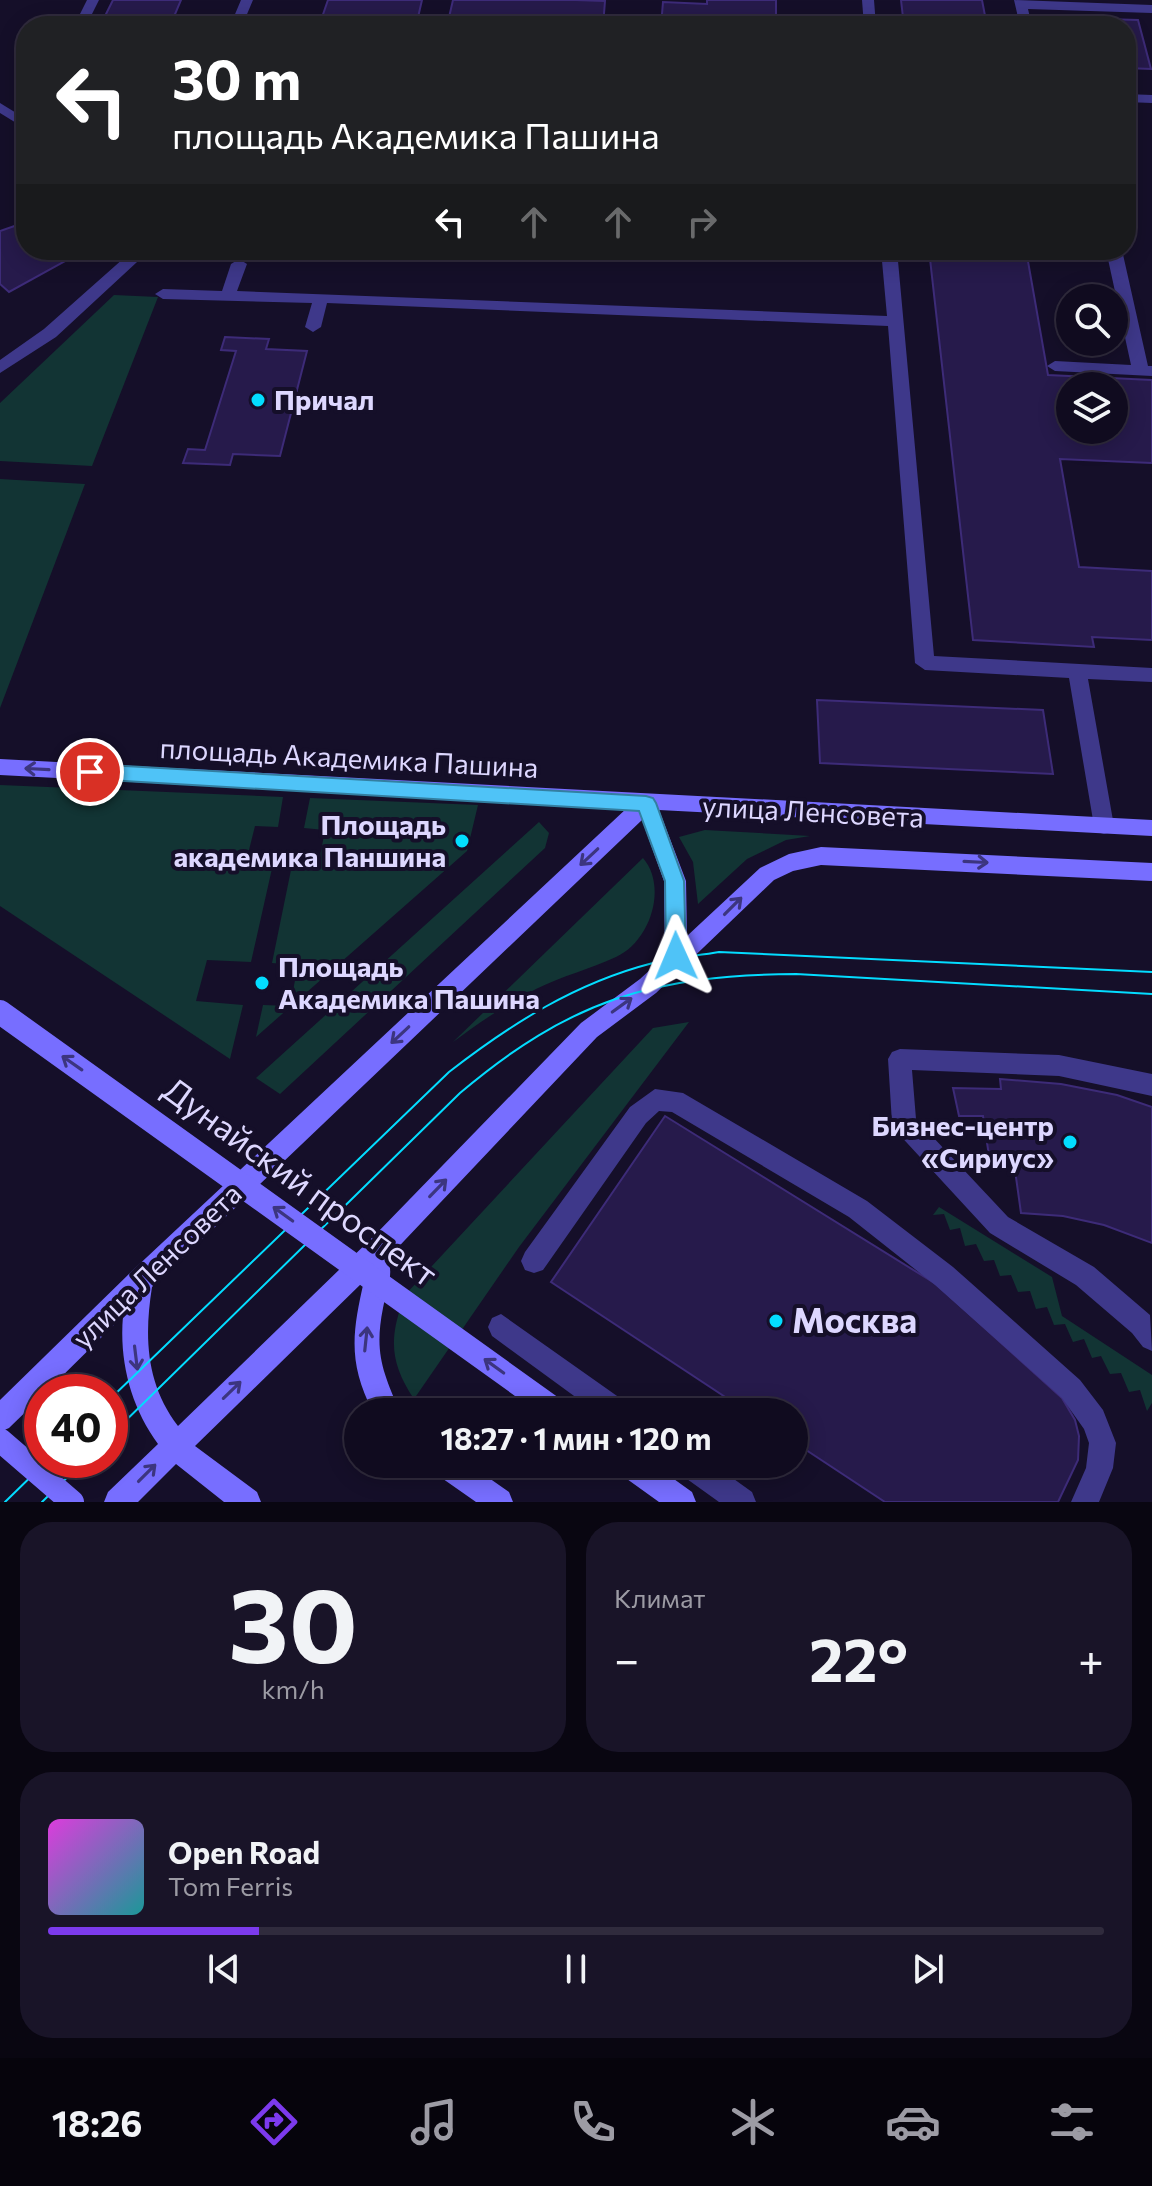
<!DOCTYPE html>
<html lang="ru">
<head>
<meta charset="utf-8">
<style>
	:root { --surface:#100b1f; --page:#191428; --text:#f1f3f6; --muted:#9c9ba4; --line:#302b3d; --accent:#7c3aed }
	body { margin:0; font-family:Commissioner,sans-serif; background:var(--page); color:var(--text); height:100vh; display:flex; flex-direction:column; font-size:30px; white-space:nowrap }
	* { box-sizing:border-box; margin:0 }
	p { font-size:26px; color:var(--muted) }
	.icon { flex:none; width:44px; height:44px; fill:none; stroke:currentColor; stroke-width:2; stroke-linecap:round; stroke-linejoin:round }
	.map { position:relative; height:1502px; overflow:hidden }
	.details { display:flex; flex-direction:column; gap:20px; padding:20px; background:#090611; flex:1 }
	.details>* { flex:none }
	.top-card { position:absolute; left:16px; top:16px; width:1120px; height:244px; border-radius:32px; box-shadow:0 4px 20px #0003,0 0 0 2px var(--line); background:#202124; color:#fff; overflow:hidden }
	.buttons { position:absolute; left:1056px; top:284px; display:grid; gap:16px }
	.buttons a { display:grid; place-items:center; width:72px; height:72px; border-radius:50%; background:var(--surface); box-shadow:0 4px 20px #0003,0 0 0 2px var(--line); font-size:40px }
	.speed { position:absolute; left:24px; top:1374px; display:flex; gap:16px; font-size:40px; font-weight:700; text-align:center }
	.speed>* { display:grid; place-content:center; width:104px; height:104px; border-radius:50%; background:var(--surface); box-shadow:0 4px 20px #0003,0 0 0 2px var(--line); line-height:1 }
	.speed .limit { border:12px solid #d22; background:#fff; color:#111 }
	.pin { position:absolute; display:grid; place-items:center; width:68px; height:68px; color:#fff; margin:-34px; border:4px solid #fff; border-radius:50%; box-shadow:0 2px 8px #0007 }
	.me { position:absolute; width:88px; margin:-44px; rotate:359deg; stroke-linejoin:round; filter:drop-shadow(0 0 6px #0008) }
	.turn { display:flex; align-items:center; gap:28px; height:168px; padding:0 24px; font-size:36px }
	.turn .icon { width:104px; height:104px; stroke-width:2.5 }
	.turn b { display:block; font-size:56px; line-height:68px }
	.lanes { display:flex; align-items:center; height:76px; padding:0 24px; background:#0003; justify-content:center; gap:40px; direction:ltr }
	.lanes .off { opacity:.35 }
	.big { font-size:60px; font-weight:700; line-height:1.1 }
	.details .widget { flex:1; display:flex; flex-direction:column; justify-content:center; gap:12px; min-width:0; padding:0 28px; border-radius:32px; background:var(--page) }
	.details .dial { align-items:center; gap:0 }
	.dial b { font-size:104px; line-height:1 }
	.song { display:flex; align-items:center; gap:24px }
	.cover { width:96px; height:96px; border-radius:12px; background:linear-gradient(135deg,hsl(300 70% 55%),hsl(180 70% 35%)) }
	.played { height:8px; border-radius:4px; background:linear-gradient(90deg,var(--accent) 20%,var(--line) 20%) }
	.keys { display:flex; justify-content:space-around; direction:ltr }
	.heat { display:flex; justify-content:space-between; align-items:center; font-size:44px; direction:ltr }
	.details .tiles { flex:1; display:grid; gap:20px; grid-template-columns:1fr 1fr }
	.widget:last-child { grid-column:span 2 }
	.trip { position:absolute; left:344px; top:1398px; width:464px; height:80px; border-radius:40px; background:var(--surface); box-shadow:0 4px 20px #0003,0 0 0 2px var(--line); font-weight:700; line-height:80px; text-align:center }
	.tab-bar { display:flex; height:128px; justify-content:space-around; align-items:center; background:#06040c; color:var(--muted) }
	.tab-bar .icon { width:56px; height:56px }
	.tab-bar .active { color:var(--accent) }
	.tab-bar b { font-size:36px; color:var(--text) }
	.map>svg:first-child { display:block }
	.green { fill:#123434 }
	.building { fill:#261a4b; stroke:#3d2b78; stroke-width:2; fill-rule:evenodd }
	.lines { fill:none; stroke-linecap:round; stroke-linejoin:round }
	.lane { fill:#3e388a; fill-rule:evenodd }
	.street { fill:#3e388a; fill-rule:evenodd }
	.secondary { fill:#776eff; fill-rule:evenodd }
	.tram { stroke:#03ddff; stroke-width:2 }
	.secondary-bridge { stroke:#776eff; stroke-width:24 }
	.oneway { stroke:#3c357f }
	.route { fill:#4fc3f7; stroke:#337fa1; stroke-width:2 }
	.poi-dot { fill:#03ddff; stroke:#150f29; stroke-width:3 }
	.labels { text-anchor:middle; stroke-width:8; stroke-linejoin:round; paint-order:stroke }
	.poi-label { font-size:28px; font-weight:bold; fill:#ddd7ff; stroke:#150f29; text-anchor:start }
	.street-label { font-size:28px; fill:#ddd7ff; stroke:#150f29 }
	.near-street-label { font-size:34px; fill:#ddd7ff; stroke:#150f29 }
	.near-poi-label { font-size:34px; font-weight:bold; fill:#ddd7ff; stroke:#150f29; text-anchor:start }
</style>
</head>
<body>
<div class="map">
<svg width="1152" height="1502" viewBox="0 0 1152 1502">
	<rect width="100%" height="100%" fill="#150f29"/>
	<path class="green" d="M114 295 158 297 92 466 0 461V403Z
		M0 479 85 484 0 708Z
		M0 785 283 797 278 827 255 826 246 862 273 864 251 962 207 960 196 1001 243 1005 230 1059 0 906Z
		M310 798 478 805 467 851 256 1037 263 1005 290 1006 298 965 272 963 292 865 318 867 325 830 304 828Z
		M539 822 549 833 545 848 280 1094 256 1078Z
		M705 830 810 836 786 840 747 859 698 904 693 862 679 837Z
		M643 858C668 887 650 942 616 957 590 969 562 976 536 989 506 1004 479 1023 453 1042Z
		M689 1022 519 1247 414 1399C389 1361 389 1337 405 1295L653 1028Z
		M939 1207 1052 1277 1062 1316 1152 1375V1403L1147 1411 1140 1390 1129 1392 1121 1373 1110 1374 1101 1356 1092 1358 1084 1339 1073 1342 1065 1324 1054 1325 1047 1307 1036 1309 1030 1291 1018 1292 1011 1275 1000 1276 994 1260 984 1261 976 1244 965 1246 960 1228 950 1230 944 1214 933 1215Z"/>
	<path class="building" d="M113 0H181L170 26H100Z
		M328 0H422L416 26H319Z
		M453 0H575L605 1 603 26H447Z
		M707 0H776V26H661L663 2 707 4Z
		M901 0H982L987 26H904Z
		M1104 19 1138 20 1151 69 1126 68V26H1106Z
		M26 222V250H72L78 254 9 292 0 284V231Z
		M688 250H817V255Z
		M929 250H1026L1048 375 1152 380V463L1060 459 1079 567 1152 571V640L1092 637 1094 647 973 640ZM1070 386H1114V430H1070Z
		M225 337 269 339 266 349 307 351 280 456 233 454 230 465 183 463 188 449 205 450 236 351 221 350Z
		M817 700 1043 710 1053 774 820 763Z
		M1000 1079 1061 1084 1117 1095 1152 1107V1243L1104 1225 1063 1216 1021 1213 1015 1170 991 1169 983 1116H959L953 1088 1001 1089Z
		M665 1116 936 1284 1062 1398 1075 1420 1079 1436 1078 1460 1058 1502H885L794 1442V1412H748L551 1282Z"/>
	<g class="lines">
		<path class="lane" d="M87 0H99L86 26H74Z
			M862 0H874L876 26H864Z
			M1014 0 1152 5V13L1028 9 1032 26H1020Z
			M1126 94 1152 95V103L1126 102Z
			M0 103 26 119V129L0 113Z
			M881 250H897L934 656 1152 668V682L1088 679 1114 826 1111 832 1104 834 1097 832 1094 826 1069 678 925 670 915 663 888 326 327 303 321 327 313 332 305 327 312 303 163 299 155 294 163 289 222 291 231 264 239 259 247 264 237 291 887 316Z
			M1106 250H1122L1148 366H1152V376L1055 371 1047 366 1055 361 1131 365Z
			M900 1049 1059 1055 1152 1074V1096L1059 1076 912 1070 916 1119 1008 1217 1094 1267 1150 1315 1152 1351 1143 1347 1132 1333 1076 1285 990 1233 896 1131 892 1123 888 1059 892 1052Z
			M655 1089 683 1093 867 1201 953 1267 1080 1380 1103 1410 1116 1443 1113 1468 1099 1502H1071L1086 1468 1089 1443 1084 1429 1062 1398 935 1285 849 1217 672 1112 659 1111 646 1123 543 1270 534 1273 525 1270 521 1261 525 1252 630 1107Z
			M501 1314 627 1403 631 1412H596L492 1336 488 1327 492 1318Z
			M677 1464H713L752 1492 756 1502H719L680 1474Z"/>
		<path class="street" d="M241 0H253L242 26H230Z
			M133 250H150L56 337 0 373V360L44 329Z"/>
		<path class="secondary" d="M0 759 1152 820V836L659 810 686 881 687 936 760 868 789 854 821 847 1152 863V881L821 865 793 871 774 880 656 993 597 1037 387 1259C395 1272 386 1292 383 1308 374 1353 383 1372 400 1412H373C348 1363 352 1333 364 1281L195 1446 257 1492 261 1502H224L176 1464 138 1502H104L108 1492 158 1444C131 1407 119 1362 123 1316L46 1392H42V1396L9 1428 0 1432V1400L131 1272 627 808 0 775ZM642 820 664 881 665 956 640 979 581 1023 375 1235 178 1426C146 1384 144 1337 152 1287Z
			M433 1464H469L509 1492 513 1502H476L436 1474Z
			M617 1464H653L692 1492 696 1502H659L620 1474Z"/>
		<path class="tram" d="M110 1399 449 1072C511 1024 575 983 653 963 674 957 697 956 719 952L1152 972
			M110 1436 460 1093C570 1000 653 975 796 974L1152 994
			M5 1502 48 1460
			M42 1502 85 1460"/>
		<path class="secondary-bridge" d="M0 1012 558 1412
			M0 1440 72 1502"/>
	</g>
	<defs><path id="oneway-shaft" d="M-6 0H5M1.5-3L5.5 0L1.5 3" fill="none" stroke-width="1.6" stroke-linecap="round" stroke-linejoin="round" transform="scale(2)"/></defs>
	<g class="oneway">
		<use href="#oneway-shaft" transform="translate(37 769) rotate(-177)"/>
		<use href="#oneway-shaft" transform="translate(589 857) rotate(137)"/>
		<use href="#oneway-shaft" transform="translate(976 862) rotate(3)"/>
		<use href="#oneway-shaft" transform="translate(733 906) rotate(-45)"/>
		<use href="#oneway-shaft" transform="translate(622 1005) rotate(-36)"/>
		<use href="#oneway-shaft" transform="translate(400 1035) rotate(137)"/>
		<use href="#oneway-shaft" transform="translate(72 1063) rotate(-145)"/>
		<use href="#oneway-shaft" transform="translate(438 1188) rotate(-46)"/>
		<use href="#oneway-shaft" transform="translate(283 1214) rotate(-144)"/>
		<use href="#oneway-shaft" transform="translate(366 1339) rotate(-84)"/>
		<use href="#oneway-shaft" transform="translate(136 1358) rotate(83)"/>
		<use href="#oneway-shaft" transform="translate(494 1366) rotate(-144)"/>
		<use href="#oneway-shaft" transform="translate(232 1390) rotate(-44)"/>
		<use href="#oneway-shaft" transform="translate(147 1473) rotate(-45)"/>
	</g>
	<path class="route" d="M90 764 646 796 653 798 656 803 684 881 686 956 683 963 676 965 669 963 666 956 665 881 639 811 90 779 80 772Z"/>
	<g class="poi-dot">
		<circle cx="258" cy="400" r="8"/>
		<circle cx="462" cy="841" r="8"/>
		<circle cx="262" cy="983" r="8"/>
		<circle cx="1070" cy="1142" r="8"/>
		<circle cx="776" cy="1321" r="8"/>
	</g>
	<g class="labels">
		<g class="poi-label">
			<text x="274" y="410">Причал</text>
			<text x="446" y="835" text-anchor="end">Площадь<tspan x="446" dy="32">академика Паншина</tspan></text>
			<text x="278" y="977">Площадь<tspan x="278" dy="32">Академика Пашина</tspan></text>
			<text x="1054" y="1136" text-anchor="end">Бизнес-центр<tspan x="1054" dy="32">«Сириус»</tspan></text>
		</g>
		<g class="street-label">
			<text transform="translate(349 758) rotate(3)" y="10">площадь Академика Пашина</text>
			<text transform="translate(813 812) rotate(3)" y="10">улица Ленсовета</text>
			<text transform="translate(157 1266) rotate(-44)" y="10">улица Ленсовета</text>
		</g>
		<g class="near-street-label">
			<text transform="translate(300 1182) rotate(36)" y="12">Дунайский проспект</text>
		</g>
		<g class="near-poi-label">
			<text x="792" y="1333">Москва</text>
		</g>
	</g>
</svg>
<div class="buttons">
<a><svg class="icon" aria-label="search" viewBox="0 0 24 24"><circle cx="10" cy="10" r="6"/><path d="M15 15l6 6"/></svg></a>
<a><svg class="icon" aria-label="layers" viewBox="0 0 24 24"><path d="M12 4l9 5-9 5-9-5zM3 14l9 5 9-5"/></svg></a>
</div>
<div class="speed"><div class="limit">40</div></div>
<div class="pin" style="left:90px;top:772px;background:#d93025"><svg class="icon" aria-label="arrive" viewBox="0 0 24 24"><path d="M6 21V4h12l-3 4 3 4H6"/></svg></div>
<svg class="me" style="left:676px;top:956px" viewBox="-20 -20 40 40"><path d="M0-17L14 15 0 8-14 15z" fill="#4fc3f7" stroke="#fff" stroke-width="4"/></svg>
<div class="trip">18:27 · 1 мин · 120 m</div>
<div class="top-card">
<div class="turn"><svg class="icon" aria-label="left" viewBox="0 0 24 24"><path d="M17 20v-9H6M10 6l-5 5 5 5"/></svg><div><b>30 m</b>площадь Академика Пашина</div></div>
<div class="lanes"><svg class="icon" aria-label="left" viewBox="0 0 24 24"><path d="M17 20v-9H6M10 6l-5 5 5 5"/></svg><svg class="icon off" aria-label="ahead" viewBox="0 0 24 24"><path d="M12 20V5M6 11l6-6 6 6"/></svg><svg class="icon off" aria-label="ahead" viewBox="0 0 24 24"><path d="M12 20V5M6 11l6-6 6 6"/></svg><svg class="icon off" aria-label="right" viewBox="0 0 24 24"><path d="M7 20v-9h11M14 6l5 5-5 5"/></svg></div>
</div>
</div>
<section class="details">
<div class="tiles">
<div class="widget dial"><b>30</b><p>km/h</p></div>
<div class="widget"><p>Климат</p>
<div class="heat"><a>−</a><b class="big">22°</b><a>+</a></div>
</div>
<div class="widget">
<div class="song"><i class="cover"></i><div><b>Open Road</b><p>Tom Ferris</p></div></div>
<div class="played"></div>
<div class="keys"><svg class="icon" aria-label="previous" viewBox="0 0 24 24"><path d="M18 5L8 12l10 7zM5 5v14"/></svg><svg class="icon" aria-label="pause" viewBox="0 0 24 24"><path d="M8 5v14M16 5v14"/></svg><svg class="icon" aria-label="next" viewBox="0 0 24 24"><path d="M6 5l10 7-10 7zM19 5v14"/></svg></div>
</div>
</div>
</section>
<nav class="tab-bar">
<b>18:26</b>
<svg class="icon active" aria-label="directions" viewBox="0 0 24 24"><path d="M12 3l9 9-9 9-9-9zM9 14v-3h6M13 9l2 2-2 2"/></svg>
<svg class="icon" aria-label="music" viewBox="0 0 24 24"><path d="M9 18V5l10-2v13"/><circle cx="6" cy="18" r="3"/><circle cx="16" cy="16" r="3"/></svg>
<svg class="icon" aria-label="phone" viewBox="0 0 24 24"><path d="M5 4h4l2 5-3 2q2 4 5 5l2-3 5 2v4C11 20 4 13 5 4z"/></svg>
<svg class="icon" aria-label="climate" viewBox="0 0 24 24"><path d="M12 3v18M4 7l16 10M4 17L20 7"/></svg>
<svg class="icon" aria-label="car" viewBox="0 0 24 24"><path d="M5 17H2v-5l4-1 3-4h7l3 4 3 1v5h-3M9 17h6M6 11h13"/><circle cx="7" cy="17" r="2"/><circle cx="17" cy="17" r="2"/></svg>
<svg class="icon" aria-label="filters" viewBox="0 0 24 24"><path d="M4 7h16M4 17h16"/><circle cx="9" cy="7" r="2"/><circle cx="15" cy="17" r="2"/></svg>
</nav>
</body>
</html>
